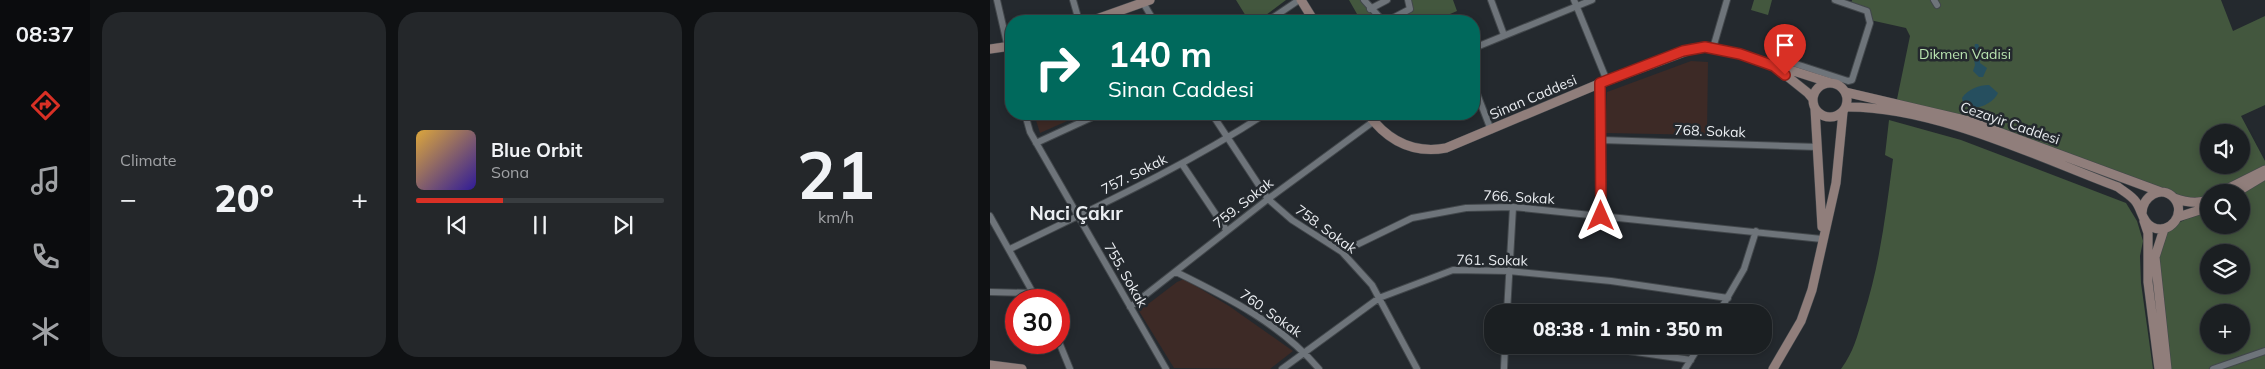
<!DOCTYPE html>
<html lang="en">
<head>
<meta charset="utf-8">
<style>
	:root { --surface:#1b1f22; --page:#24272a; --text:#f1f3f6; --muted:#a0a2a5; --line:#393d40; --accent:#d93025 }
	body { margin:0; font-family:Mulish,sans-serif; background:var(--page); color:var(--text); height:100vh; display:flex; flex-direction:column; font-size:19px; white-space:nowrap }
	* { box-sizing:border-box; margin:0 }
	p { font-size:16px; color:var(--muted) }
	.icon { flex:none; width:28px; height:28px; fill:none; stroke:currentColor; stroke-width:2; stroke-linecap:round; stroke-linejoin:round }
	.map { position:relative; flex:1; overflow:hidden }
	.sheet { display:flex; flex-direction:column; gap:12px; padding:12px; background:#0f1113; width:900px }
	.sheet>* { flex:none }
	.hud { position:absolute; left:15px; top:15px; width:475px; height:105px; border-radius:20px; box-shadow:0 2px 8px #0003,0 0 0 1px var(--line); background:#00695c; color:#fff; overflow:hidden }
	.fabs { position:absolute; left:1210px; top:124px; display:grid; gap:10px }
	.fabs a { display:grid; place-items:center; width:50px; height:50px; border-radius:50%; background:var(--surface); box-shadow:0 2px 8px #0003,0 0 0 1px var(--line); font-size:25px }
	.speed { position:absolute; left:15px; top:289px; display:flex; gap:10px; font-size:25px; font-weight:700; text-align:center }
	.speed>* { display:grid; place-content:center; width:65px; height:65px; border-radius:50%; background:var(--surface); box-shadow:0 2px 8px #0003,0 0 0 1px var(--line); line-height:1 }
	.speed .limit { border:8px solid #d22; background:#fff; color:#111 }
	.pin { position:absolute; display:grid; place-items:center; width:42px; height:42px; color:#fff; margin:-51px -21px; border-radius:50% 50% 50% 0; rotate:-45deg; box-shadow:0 0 5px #0007 }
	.pin .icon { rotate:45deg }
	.me { position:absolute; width:55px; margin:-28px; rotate:0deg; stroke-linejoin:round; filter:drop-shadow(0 0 4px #0008) }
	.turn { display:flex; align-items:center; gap:18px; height:105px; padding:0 20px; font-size:22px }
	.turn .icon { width:65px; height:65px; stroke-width:2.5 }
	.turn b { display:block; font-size:35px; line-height:42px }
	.big { font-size:38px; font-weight:800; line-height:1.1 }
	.sheet .card { flex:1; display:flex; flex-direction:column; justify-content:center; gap:8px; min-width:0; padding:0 18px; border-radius:20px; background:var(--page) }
	.sheet .dial { align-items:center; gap:0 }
	.dial b { font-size:65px; line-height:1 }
	.song { display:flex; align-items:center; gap:15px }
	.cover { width:60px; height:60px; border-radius:8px; background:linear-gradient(135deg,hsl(40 70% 55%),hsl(250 70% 35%)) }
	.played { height:5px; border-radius:2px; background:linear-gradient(90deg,var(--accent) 35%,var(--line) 35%) }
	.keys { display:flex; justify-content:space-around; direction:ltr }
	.heat { display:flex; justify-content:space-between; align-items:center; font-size:28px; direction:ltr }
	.sheet .tiles { flex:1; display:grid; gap:12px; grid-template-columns:repeat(3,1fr) }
	.trip { position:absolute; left:494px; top:304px; width:288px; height:50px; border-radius:20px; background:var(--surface); box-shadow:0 2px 8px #0003,0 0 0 1px var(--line); font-weight:800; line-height:50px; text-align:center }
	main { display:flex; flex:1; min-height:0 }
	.dock { display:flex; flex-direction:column; width:90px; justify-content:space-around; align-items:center; background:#0b0c0e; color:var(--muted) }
	.dock .icon { width:35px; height:35px }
	.dock .on { color:var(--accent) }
	.dock b { font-size:22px; color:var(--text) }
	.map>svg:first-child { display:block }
	.education { fill:#3d2a26 }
	.green { fill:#43573e; fill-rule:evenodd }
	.water { fill:#264f5f }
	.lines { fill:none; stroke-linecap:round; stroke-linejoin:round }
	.street-casing { stroke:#42474b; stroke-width:8 }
	.secondary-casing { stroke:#42474b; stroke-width:10 }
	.street { stroke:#6e747a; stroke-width:6 }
	.secondary { stroke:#907e7b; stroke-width:9 }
	.route-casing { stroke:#8d1f18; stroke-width:12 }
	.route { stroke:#d93025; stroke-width:9 }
	.labels { text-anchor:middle; stroke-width:5; stroke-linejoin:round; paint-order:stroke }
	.park-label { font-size:14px; fill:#b9e4b0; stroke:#24292e }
	.street-label { font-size:14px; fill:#ebeef2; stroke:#24292e }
	.district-label { font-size:19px; font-weight:bold; fill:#ebeef2; stroke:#24292e }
</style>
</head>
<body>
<main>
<nav class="dock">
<b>08:37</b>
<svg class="icon on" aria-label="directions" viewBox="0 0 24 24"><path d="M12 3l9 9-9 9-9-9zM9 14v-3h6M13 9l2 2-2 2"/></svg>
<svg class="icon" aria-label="music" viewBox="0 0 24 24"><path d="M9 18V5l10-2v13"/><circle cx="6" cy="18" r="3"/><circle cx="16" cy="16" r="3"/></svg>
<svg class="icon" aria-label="phone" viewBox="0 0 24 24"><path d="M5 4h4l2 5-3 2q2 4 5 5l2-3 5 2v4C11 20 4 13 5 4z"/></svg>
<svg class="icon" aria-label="climate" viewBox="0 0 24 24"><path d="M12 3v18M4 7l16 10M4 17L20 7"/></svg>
</nav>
<section class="sheet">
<div class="tiles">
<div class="card"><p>Climate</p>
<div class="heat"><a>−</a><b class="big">20°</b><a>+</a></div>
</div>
<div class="card">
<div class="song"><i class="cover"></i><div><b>Blue Orbit</b><p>Sona</p></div></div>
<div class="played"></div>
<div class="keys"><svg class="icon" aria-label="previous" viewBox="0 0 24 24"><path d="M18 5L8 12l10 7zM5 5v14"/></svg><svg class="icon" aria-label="pause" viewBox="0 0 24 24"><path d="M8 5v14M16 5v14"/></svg><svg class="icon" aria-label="next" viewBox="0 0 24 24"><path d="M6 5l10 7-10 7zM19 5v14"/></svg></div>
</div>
<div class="card dial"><b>21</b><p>km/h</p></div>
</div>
</section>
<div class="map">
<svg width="1275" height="369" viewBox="0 0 1275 369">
	<rect width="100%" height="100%" fill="#24292e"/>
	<path class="education" d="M701 61 718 62 717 135 615 133 617 92Z
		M44 114H93L50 133Z
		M194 279 239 306 303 351 280 369 184 368 149 311 187 282Z"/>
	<path class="green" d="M246 0H296L268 21H259Z
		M359 0H374L389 21H371Z
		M421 0H463L467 11 444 21H407L423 11Z
		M764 0H782L778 15 761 10Z
		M862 0H1231L1243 31 1275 16V105L1251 116 1275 161V170L1231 192H1219V199L1202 202 979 121 906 104 920 36 916 28 880 20 879 16 861 5ZM1219 132H1251V165H1219Z
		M899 120 971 140 1136 203 1147 221 1153 241 1150 256 1151 283 1163 369H851C864 351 867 337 873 317 890 265 896 212 903 159L895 155Z
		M1275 175V369H1177L1167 290 1169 241 1180 227 1219 208V225H1251V192ZM1219 252H1251V285H1219ZM1219 312H1251V345H1219Z"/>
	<path class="water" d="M985 44H988L991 51 990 63 997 68 993 77H989L983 71 985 65 983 53Z
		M999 85 1008 93C1003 104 985 112 974 105L972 98C978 89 989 85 999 85Z"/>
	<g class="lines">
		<g class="street-casing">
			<path id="street" d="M7 0 21 61
				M83 0 89 21
				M374 0 393 21
				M501 0 514 35
				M584 0 617 81
				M944 0 947 5
				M152 1 164 21
				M380 9 397 0
				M278 21 309 0
				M397 21 420 9 418 0
				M484 48 602 0
				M723 48 737 0
				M786 65 803 63 858 81 862 80 880 23 877 11 845 0
				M611 83V216
				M484 86 501 130
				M35 114 40 132 176 369
				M222 114 278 199 302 220 352 252 382 285 427 369
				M611 140 828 147
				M46 143 109 114
				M192 164 237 231
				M0 216 47 300
				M20 249C106 207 194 167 275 114
				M352 252 422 218 476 208 523 207 832 239
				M186 272C237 297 291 324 329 369
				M0 292 43 293
				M140 307 278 199 384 121
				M517 312 523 207
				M729 312 754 269 766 231
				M69 342 80 369
				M597 345 701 360
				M292 369 389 298 463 270 519 271 621 281 738 298
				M514 369 515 345
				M695 369 710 345
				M1223 369 1275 351"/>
		</g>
		<g class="secondary-casing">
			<path id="secondary" d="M311 0 324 21
				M101 21 160 0
				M0 49 21 46
				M788 69 818 93 823 99
				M823 100a17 17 0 1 1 34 0a17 17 0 1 1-34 0Z
				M855 92 979 121 1171 192
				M856 107C943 106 1046 156 1128 187 1134 192 1141 195 1146 202 1152 210 1152 222 1162 227 1180 236 1197 213 1184 198 1171 184 1152 197 1152 213
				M825 109 832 227
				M378 114C397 140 423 154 456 148L611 83 705 48H723L750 54 841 83
				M1231 192 1275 170
				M1247 192 1275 175
				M1184 198C1195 202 1208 205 1219 199
				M1188 217 1219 207
				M1154 221 1158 233V282L1169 369
				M1174 229 1165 257 1177 369
				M0 365 32 369
				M783 369 811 321 822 290 846 183 853 112"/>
		</g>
		<use href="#street" class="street"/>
		<use href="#secondary" class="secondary"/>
	</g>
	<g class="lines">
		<g class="route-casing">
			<path id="route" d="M611 216 610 83 693 51 715 47 750 54 784 66 795 75"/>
		</g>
		<use href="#route" class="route"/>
	</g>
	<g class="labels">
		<g class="park-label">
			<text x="975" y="59">Dikmen Vadisi</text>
		</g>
		<g class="street-label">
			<text transform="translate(543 97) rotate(-23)" y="5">Sinan Caddesi</text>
			<text transform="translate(1020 123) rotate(19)" y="5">Cezayir Caddesi</text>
			<text transform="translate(720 131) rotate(2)" y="5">768. Sokak</text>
			<text transform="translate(144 174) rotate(-27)" y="5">757. Sokak</text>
			<text transform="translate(529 197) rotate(3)" y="5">766. Sokak</text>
			<text transform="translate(253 203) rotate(-38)" y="5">759. Sokak</text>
			<text transform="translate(336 229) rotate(36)" y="5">758. Sokak</text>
			<text transform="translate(502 260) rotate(1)" y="5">761. Sokak</text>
			<text transform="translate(136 275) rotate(60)" y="5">755. Sokak</text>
			<text transform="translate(281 313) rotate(35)" y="5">760. Sokak</text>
		</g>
		<g class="district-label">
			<text x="86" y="220">Naci Çakır</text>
		</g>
	</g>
</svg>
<div class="fabs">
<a><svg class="icon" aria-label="sound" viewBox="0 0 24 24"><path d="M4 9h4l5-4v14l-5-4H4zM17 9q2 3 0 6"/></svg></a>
<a><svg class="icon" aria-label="search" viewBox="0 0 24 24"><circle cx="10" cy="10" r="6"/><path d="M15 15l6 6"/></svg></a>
<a><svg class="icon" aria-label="layers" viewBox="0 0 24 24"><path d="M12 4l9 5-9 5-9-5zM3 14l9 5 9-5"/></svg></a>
<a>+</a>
</div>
<div class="speed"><div class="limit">30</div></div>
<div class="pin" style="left:795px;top:75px;background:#d93025"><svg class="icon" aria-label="arrive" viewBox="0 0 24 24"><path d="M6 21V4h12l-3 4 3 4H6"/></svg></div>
<svg class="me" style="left:611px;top:216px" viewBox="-20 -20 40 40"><path d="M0-17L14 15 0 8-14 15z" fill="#d93025" stroke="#fff" stroke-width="4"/></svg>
<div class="trip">08:38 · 1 min · 350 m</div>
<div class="hud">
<div class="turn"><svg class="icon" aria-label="right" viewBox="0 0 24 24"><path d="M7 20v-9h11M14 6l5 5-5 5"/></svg><div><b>140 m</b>Sinan Caddesi</div></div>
</div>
</div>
</main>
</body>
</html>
